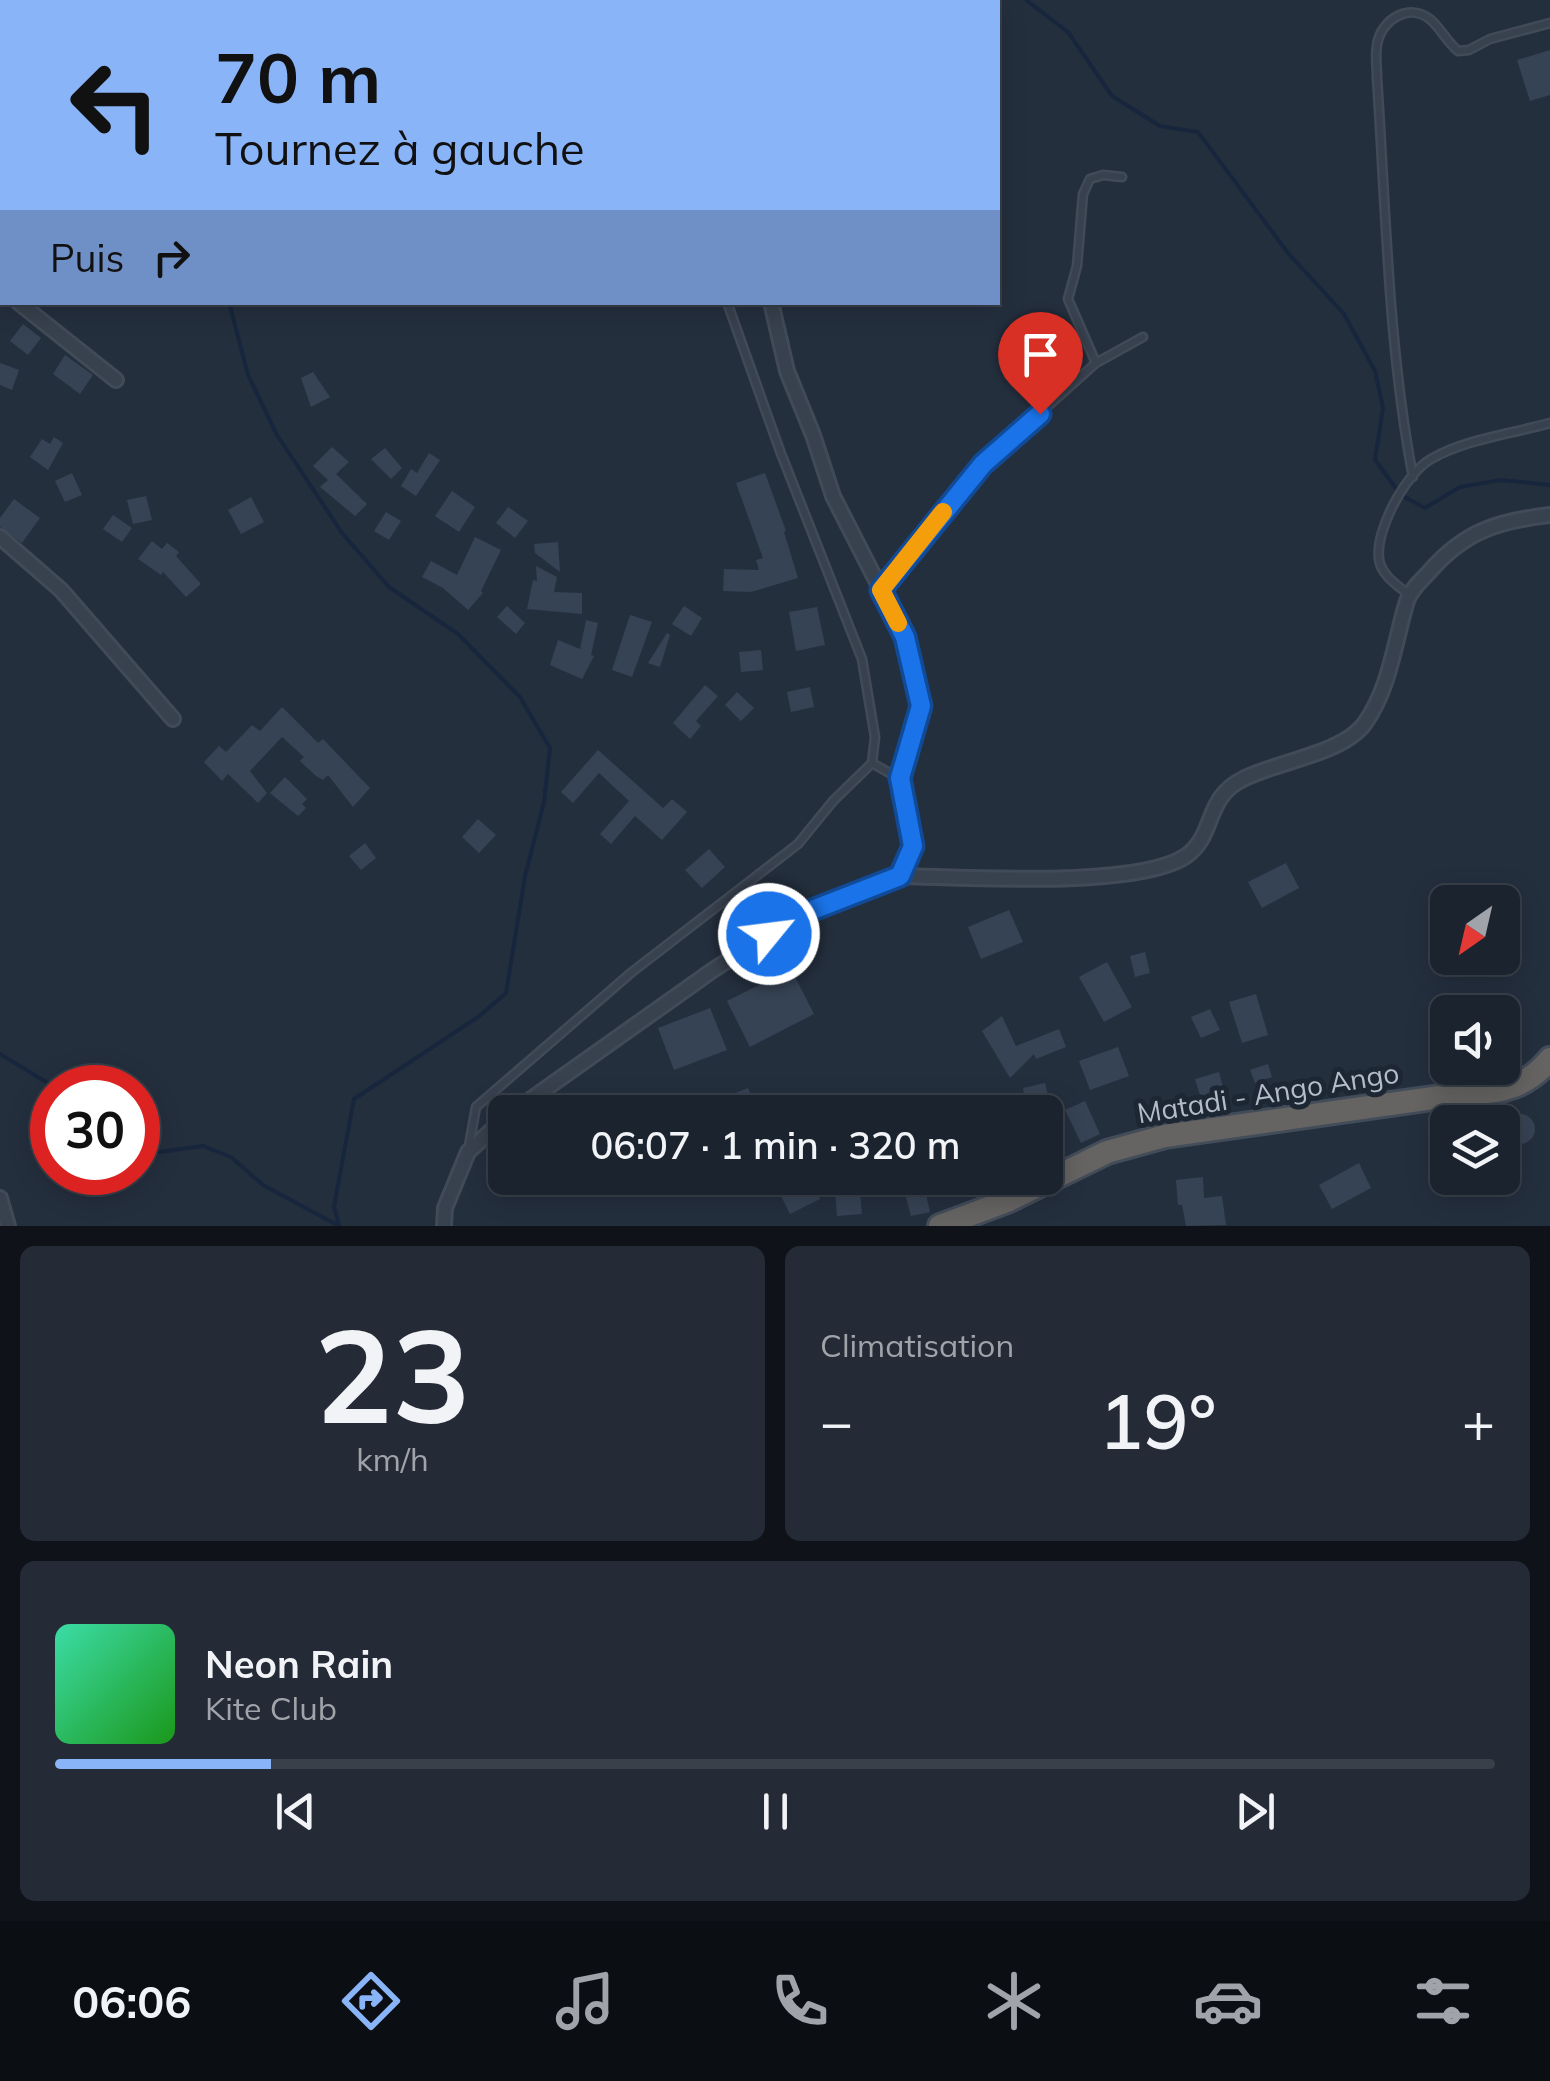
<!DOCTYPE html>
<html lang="fr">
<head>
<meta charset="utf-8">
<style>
	:root { --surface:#1b232e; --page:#242b36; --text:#f1f3f6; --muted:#a0a4aa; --line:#39404a; --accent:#8ab4f8 }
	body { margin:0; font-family:Mulish,sans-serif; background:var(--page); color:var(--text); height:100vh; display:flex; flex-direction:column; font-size:38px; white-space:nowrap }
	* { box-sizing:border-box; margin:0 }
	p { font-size:32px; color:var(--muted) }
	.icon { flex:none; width:55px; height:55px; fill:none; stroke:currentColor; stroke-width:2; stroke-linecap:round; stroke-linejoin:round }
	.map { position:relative; height:1226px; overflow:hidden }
	.side { display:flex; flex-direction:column; gap:20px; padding:20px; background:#0f1319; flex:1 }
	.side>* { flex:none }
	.banner { position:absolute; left:0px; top:0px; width:1000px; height:305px; box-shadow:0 5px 25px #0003,0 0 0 2px var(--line); background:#8ab4f8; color:#111; overflow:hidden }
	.needle { width:65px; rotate:214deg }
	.fabs { position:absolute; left:1430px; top:885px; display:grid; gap:20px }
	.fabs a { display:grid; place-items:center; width:90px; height:90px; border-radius:15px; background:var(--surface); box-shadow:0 5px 25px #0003,0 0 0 2px var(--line); font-size:50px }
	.speed { position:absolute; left:30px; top:1065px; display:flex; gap:20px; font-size:50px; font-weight:700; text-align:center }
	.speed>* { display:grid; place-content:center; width:130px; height:130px; border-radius:50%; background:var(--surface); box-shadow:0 5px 25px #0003,0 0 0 2px var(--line); line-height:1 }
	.speed .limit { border:15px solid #d22; background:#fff; color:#111 }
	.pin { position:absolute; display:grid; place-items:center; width:85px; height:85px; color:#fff; margin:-102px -42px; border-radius:50% 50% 50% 0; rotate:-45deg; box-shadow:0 0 10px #0007 }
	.pin .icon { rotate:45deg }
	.me { position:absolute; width:110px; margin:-55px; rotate:61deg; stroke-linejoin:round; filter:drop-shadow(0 0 8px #0008) }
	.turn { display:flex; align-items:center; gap:35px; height:210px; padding:0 50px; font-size:45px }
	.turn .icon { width:130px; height:130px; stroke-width:2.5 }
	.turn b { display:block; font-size:70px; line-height:85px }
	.then { display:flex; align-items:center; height:95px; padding:0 50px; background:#0003; gap:20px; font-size:38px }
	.big { font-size:75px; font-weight:600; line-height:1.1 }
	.side .tile { flex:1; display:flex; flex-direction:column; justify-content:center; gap:15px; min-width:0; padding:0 35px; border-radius:15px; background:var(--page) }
	.side .dial { align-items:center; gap:0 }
	.dial b { font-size:130px; line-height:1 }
	.song { display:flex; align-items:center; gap:30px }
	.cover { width:120px; height:120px; border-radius:15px; background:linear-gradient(135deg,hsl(160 70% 55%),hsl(120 70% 35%)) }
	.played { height:10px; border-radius:5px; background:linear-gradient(90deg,var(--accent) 15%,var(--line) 15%) }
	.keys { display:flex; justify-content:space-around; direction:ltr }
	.heat { display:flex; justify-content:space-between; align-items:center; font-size:55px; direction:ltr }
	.side .tiles { flex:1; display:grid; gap:20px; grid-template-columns:1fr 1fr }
	.tile:last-child { grid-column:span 2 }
	.trip { position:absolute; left:488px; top:1095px; width:575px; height:100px; border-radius:15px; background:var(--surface); box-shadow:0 5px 25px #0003,0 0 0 2px var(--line); font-weight:600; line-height:100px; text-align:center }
	.tabs { display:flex; height:160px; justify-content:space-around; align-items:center; background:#0b0e12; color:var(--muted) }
	.tabs .icon { width:70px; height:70px }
	.tabs .selected { color:var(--accent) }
	.tabs b { font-size:45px; color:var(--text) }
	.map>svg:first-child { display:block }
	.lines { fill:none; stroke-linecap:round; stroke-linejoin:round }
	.stream { stroke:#17263c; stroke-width:4 }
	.building { fill:#364354 }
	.service-casing { stroke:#414a57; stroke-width:11 }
	.minor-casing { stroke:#414a57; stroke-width:18 }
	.trunk-casing { stroke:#434c59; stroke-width:28 }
	.service { stroke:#38414e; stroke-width:6 }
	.minor { stroke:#38414e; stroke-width:12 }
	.trunk { stroke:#656462; stroke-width:22 }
	.route-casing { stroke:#114b97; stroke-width:25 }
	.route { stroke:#1a73e8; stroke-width:18 }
	.slow { stroke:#f59e0b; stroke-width:18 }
	.labels { text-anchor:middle; stroke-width:10; stroke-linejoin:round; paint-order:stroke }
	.street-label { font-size:28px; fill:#b4bcc9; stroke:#1d2633 }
</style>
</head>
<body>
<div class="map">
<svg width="1550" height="1226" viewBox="0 0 1550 1226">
	<rect width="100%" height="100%" fill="#242f3e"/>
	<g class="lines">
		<path class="stream" d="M124 0 125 2
			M1026 0 1068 32 1112 96 1160 126 1198 132 1288 253 1344 314 1375 371 1383 408 1375 460 1401 495 1425 508 1460 487 1501 480 1550 485
			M0 61 2 59
			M229 302 248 375 277 435 342 533 389 587 458 634 520 697 550 748 544 802 525 876 506 993 478 1017 354 1099 334 1206 339 1226
			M0 1054 56 1088
			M138 1149 159 1152 203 1146 231 1157 263 1185 339 1226"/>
	</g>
	<path class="building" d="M1550 50V95L1530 101 1517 60Z
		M23 324 41 338 28 355 10 341Z
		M65 355 93 375 80 394 53 374Z
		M0 363 19 370 12 390 0 385Z
		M313 372 330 397 311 407 301 378Z
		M54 437 63 443 48 470 30 457 42 439 50 444Z
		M332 447 349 462 336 474 367 504 355 516 320 487 328 480 313 466Z
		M385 448 402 468 391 479 371 459Z
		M429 453 440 460 416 496 401 486 411 469 417 473Z
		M72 473 82 495 65 502 55 481Z
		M765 473 786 531 784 532 798 578 751 592 723 591 724 569 759 570 756 560 763 558 736 483Z
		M452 491 475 507 459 532 435 516Z
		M146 496 152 520 133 524 127 500Z
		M251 497 264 522 241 534 228 510Z
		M14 499 40 518 22 543 0 527V518Z
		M508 507 528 521 515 538 496 523Z
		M386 512 401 521 389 540 374 531Z
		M113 515 132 528 122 542 103 529Z
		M475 537 501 550 481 591 483 593 468 610 443 588 422 577 431 561 457 575Z
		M152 541 162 549 167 543 179 552 176 556 201 584 186 597 163 572 161 575 138 559Z
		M558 542 560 572 535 553 534 544Z
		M536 566 557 577 554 592 582 593V614L527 609 533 580 537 581Z
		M507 606 525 623 516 634 497 617Z
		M684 606 702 618 691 636 672 624Z
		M817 607 825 645 796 651 789 612Z
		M630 615 652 622 632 677 612 670Z
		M586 620 598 623 591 655 594 656 582 679 550 665 558 640 580 649Z
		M667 633 670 635 660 667 648 663Z
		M761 650 763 670 741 672 739 652Z
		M705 685 718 696 696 721 701 726 690 739 673 723Z
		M810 687 814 707 791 712 787 692Z
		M737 692 754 708 741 721 725 705Z
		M282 707 318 743 323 739 370 788 353 807 328 775 323 780 316 776 300 761 304 757 282 737 250 771 267 793 258 803 228 774 222 781 204 762 219 746 226 752 252 725 260 731Z
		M598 750 663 808 672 799 687 812 662 840 635 816 611 844 600 834 629 801 599 773 573 803 561 792Z
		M285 777 307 799 302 804 306 808 298 816 270 793Z
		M478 819 496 835 479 853 462 837Z
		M365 843 376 858 361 870 349 856Z
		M709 849 725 867 702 888 685 870Z
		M1286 863 1299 888 1262 908 1248 882Z
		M1009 910 1023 942 981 959 968 927Z
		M1145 952 1150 973 1135 977 1130 956Z
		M1107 962 1132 1007 1104 1022 1079 977Z
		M791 969 814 1014 750 1047 727 1001Z
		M1256 994 1268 1035 1242 1043 1229 1002Z
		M710 1008 727 1050 674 1070 658 1028Z
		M1210 1009 1220 1030 1201 1038 1191 1017Z
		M1002 1016 1016 1046 1059 1029 1066 1047 1036 1059 1034 1054 1010 1078 982 1031Z
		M1118 1047 1129 1076 1090 1090 1079 1061Z
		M1268 1064 1272 1077 1255 1083 1250 1070Z
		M1219 1072 1226 1098 1203 1105 1195 1079Z
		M1045 1083 1062 1155 1045 1158V1112H1027L1023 1088Z
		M748 1088 758 1112H714L710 1103Z
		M800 1098 811 1112H780Z
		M1085 1101 1100 1134 1081 1143 1065 1110Z
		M1505 1129a15 15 0 1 1 30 0a15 15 0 1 1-30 0Z
		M1359 1163 1371 1188 1332 1209 1319 1185Z
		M1203 1177 1204 1198 1222 1196 1226 1225 1186 1226 1182 1205H1178L1176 1180Z
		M834 1178H859L862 1214 837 1216Z
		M959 1178H997L965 1191Z
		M811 1181 820 1199 790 1214 781 1196Z
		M925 1190 930 1212 911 1216 905 1194Z"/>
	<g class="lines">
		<g class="service-casing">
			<path id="service" d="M622 0V2
				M772 2 775 0
				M1096 363 1068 299 1077 266 1083 194 1090 179 1103 175 1122 177
				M1413 477C1388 346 1386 210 1377 78 1377 67 1375 55 1377 45 1381 19 1410 2 1431 20 1441 29 1447 42 1458 51L1469 50 1490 39 1550 23
				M882 589 983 464 1096 363 1143 337
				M1408 594C1397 585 1381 575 1379 559 1375 530 1406 473 1431 459 1466 439 1511 434 1550 423
				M872 763 900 779
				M469 1146 476 1107 632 972 798 844 833 801 872 763 875 737 862 659 780 451 727 302"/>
		</g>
		<g class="minor-casing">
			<path id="minor" d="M671 0 674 2
				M0 292 2 293
				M18 302 116 380
				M0 537 61 590 173 719
				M900 876C964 877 1137 889 1186 856 1216 835 1204 798 1243 779 1278 761 1343 754 1365 723 1390 688 1395 640 1407 601 1411 589 1422 580 1430 571 1465 531 1498 521 1550 515
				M513 1112 713 970 797 916 900 876 913 846 900 779 912 748 921 706 905 637 833 496 813 435 787 371 771 302
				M0 1198 8 1226
				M444 1226 445 1208 468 1152 505 1118"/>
		</g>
		<g class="trunk-casing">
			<path id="trunk" d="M940 1226 1007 1201 1107 1152 1165 1136 1468 1093C1502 1093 1528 1086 1550 1059"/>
		</g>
		<use href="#service" class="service"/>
		<use href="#minor" class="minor"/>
		<use href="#trunk" class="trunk"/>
	</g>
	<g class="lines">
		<g class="route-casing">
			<path id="route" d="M769 934 797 916 900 876 913 846 900 778 921 706 905 637 881 590 983 464 1040 414"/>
		</g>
		<use href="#route" class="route"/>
		<path class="slow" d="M898 623 881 590 943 512"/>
	</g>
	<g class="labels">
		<g class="street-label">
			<text transform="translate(1268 1093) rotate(-9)" y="10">Matadi - Ango Ango</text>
		</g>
	</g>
</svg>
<div class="fabs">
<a><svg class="needle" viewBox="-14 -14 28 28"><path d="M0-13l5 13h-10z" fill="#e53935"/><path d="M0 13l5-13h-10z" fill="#a0a4aa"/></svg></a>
<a><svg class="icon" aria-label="sound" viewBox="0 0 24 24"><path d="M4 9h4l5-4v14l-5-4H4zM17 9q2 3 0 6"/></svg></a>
<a><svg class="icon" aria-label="layers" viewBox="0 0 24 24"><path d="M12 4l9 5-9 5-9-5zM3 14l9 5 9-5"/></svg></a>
</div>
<div class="speed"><div class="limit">30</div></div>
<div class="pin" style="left:1040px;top:414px;background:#d93025"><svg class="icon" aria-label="arrive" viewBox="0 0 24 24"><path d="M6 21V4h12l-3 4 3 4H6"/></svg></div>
<svg class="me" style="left:769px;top:934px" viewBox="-20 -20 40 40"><circle r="17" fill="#1a73e8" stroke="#fff" stroke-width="3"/><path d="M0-11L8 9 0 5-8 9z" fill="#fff"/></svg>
<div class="trip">06:07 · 1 min · 320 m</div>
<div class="banner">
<div class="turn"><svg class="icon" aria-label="left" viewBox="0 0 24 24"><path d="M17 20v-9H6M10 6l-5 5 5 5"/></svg><div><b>70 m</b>Tournez à gauche</div></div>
<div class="then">Puis<svg class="icon" aria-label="right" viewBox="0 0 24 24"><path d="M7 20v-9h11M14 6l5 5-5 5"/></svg></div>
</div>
</div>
<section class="side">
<div class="tiles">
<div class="tile dial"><b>23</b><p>km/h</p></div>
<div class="tile"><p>Climatisation</p>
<div class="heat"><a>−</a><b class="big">19°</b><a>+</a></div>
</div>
<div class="tile">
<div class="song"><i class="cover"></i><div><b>Neon Rain</b><p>Kite Club</p></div></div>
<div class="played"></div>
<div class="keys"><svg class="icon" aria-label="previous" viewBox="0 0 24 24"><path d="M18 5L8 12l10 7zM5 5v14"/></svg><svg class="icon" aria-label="pause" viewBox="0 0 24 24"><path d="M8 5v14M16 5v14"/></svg><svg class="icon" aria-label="next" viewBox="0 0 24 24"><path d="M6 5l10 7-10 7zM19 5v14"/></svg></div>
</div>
</div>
</section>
<nav class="tabs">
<b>06:06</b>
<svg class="icon selected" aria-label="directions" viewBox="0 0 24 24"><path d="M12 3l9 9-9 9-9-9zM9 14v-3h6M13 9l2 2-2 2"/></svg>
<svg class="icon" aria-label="music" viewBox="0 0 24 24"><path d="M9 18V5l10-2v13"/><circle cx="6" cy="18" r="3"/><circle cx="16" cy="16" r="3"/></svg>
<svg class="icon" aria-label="phone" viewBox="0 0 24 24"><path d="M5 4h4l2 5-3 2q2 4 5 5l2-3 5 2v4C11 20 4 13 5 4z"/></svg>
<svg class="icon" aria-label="climate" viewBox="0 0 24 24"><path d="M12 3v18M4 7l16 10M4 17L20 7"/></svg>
<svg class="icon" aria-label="car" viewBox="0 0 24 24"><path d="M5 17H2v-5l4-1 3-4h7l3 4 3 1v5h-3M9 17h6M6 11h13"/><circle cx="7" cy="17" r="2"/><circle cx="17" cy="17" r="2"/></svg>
<svg class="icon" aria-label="filters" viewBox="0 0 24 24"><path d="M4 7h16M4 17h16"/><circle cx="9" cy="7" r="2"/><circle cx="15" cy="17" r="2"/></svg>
</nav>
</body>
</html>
